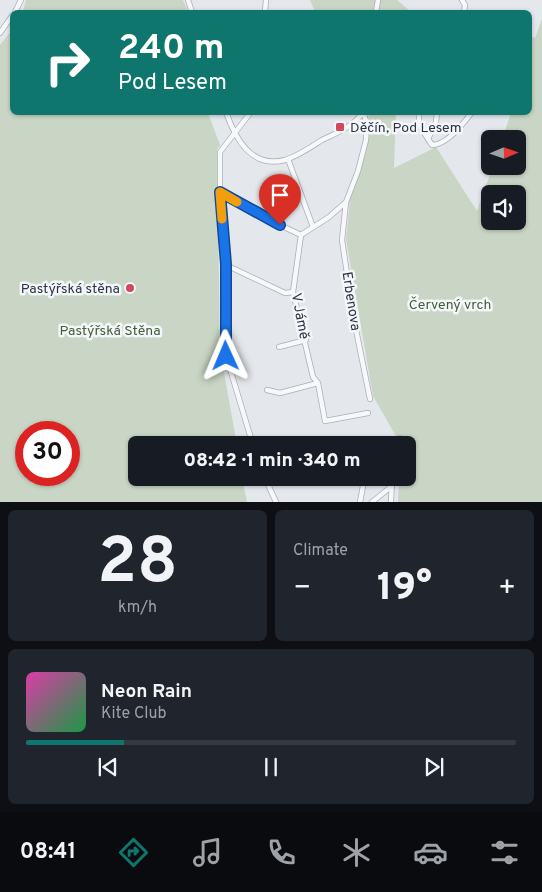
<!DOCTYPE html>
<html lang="en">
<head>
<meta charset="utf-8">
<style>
	:root { --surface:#171b24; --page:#20242c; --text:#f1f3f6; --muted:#9ea1a6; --line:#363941; --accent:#0f766e }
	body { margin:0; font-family:Overpass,sans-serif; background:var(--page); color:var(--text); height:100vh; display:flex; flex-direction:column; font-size:19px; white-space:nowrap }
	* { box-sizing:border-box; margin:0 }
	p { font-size:16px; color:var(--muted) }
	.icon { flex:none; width:28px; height:28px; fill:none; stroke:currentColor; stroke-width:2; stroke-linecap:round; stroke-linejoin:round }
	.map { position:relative; height:502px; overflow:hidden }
	.side { display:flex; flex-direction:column; gap:8px; padding:8px; background:#0d0f14; flex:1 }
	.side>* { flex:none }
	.top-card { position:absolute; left:10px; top:10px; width:522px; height:105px; border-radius:8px; box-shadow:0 1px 4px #0004; background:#0f766e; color:#fff; overflow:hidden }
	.needle { width:32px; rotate:88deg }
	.controls { position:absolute; left:481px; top:130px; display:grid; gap:10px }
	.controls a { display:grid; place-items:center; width:45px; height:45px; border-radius:8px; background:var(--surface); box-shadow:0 1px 4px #0004; font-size:25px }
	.speed { position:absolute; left:15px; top:421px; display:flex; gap:10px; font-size:25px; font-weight:700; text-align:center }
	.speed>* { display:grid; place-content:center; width:65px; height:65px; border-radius:50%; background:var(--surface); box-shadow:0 1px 4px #0004; line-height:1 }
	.speed .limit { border:8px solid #d22; background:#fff; color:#111 }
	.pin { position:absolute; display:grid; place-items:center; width:42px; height:42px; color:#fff; margin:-51px -21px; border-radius:50% 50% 50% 0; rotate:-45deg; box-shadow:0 0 5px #0007 }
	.pin .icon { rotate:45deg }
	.me { position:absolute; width:55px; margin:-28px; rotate:359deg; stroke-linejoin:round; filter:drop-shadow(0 0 4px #0008) }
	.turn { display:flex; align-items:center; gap:18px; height:105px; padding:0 25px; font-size:22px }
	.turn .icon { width:65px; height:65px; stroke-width:2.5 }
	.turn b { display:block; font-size:35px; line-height:42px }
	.big { font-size:38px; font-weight:800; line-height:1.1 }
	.side .card { flex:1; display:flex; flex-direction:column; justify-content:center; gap:8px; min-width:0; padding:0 18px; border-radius:8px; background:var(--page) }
	.side .dial { align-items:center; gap:0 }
	.dial b { font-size:65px; line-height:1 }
	.song { display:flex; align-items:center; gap:15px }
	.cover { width:60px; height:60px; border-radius:8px; background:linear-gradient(135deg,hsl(320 70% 55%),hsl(140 70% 35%)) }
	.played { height:5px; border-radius:2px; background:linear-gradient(90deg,var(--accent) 20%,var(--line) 20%) }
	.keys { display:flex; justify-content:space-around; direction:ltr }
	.heat { display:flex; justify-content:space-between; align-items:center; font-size:28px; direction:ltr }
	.side .tiles { flex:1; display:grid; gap:8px; grid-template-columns:1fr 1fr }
	.card:last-child { grid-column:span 2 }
	.trip { position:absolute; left:128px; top:436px; width:288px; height:50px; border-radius:8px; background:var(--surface); box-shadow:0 1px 4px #0004; font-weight:800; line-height:50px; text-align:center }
	.menu { display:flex; height:80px; justify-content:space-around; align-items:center; background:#090b0e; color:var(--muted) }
	.menu .icon { width:35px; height:35px }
	.menu .on { color:var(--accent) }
	.menu b { font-size:22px; color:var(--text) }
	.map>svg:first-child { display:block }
	.green { fill:#c9d6c5; fill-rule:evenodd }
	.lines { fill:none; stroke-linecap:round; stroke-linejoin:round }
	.street-casing { stroke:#a9aeb7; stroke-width:6 }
	.street { stroke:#f7f8fa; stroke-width:4.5 }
	.route-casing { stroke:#114b97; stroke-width:12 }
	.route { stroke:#1a73e8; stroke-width:9 }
	.slow { stroke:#f59e0b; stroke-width:9 }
	.poi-dot { fill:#d1495b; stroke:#f4f6f9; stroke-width:2 }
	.labels { text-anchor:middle; stroke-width:5; stroke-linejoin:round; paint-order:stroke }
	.poi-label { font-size:14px; fill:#2b3445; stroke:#f4f6f9; text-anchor:start }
	.street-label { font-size:14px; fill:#2b3445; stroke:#f4f6f9 }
	.park-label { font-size:14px; fill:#3f6138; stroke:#f4f6f9 }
</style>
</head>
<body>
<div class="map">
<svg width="542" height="502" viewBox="0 0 542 502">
	<rect width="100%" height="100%" fill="#e4e7ec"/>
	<path class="green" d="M26 0H183L188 12H23Z
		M310 0H397L411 12H315Z
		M542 19V502H398L399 478H406V445H401L373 396 346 239 350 199 365 154 369 113H396L394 168 436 147 477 211 493 166H518V139H502L511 113 530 112V36L535 38ZM490 194H518V221H490Z
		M12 30V112L208 113 220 145 217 149 220 350 237 445H136V478H242L247 502H0V45ZM26 432H69V475H26Z"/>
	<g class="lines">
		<g class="street-casing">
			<path id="street" d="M188 0 192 12
				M462 0 465 5 464 12
				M15 12 21 0
				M265 12 266 0
				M376 12 378 0
				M0 33 12 16
				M226 112C235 138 251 169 285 160 298 156 311 147 322 140 337 133 354 126 363 112
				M251 112 220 152V192L226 265 227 317 224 349 253 445
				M363 112 367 124 366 140 358 171 346 202 329 217 301 235 293 292 313 377 318 383 325 421 368 413
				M419 112V125L432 145C447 145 464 123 472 112
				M428 139 436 122 437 112
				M288 159 313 227
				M220 192 265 218 301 235
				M346 202 342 240 354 320 370 399
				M226 265 285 293 293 292
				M279 347 306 340
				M267 390 280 393 318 383
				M398 445 400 438
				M265 478 276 502
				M360 502 363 486
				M372 502 392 486
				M391 502 392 478"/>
		</g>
		<use href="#street" class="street"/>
	</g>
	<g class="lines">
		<g class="route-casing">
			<path id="route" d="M226 356V264L220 192 280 225"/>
		</g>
		<use href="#route" class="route"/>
		<path class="slow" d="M222 219 220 192 237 202"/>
	</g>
	<g class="poi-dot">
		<rect x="335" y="122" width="10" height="10" rx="2.5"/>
		<circle cx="130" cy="288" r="5"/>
	</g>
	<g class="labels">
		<g class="poi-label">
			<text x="350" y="132">Děčín, Pod Lesem</text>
			<text x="120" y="293" text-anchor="end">Pastýřská stěna</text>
		</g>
		<g class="street-label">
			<text transform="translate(352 301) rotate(81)" y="5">Erbenova</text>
			<text transform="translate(301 316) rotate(79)" y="5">V Jámě</text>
		</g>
		<g class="park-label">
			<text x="450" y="309">Červený vrch</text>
			<text x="110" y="335">Pastýřská Stěna</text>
		</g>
	</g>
</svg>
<div class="controls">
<a><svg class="needle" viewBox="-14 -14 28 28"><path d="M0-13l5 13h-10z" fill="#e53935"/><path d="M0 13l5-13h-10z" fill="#9ea1a6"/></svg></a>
<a><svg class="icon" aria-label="sound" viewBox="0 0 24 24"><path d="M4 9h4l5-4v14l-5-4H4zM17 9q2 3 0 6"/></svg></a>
</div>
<div class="speed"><div class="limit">30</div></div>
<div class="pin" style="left:280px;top:225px;background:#d93025"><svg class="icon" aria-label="arrive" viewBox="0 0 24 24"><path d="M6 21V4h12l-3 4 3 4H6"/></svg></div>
<svg class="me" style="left:226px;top:356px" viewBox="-20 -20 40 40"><path d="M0-17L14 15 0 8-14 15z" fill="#1a73e8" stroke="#fff" stroke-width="4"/></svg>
<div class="trip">08:42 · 1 min · 340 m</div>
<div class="top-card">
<div class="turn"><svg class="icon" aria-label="right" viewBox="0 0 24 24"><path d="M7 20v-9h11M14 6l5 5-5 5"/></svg><div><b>240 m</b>Pod Lesem</div></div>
</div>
</div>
<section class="side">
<div class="tiles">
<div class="card dial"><b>28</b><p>km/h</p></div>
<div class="card"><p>Climate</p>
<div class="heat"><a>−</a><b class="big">19°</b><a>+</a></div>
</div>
<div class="card">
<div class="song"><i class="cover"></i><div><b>Neon Rain</b><p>Kite Club</p></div></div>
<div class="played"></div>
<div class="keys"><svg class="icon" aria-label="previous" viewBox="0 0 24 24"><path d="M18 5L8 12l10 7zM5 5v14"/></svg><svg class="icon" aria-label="pause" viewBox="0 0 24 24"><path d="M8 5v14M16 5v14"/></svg><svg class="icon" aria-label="next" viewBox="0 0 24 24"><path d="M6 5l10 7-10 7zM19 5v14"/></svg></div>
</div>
</div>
</section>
<nav class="menu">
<b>08:41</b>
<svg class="icon on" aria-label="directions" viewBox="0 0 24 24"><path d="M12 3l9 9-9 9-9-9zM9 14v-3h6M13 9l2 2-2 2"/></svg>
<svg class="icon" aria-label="music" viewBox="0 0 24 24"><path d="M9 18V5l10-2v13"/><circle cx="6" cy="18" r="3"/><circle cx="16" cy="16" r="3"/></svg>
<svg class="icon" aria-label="phone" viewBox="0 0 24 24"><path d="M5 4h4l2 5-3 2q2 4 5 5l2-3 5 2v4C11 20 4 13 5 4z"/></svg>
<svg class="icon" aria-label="climate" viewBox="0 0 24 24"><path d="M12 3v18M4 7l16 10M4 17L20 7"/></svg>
<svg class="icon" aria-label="car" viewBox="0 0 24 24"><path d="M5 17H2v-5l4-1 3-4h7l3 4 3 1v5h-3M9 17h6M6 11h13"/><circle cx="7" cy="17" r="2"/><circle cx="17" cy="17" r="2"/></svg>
<svg class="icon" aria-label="filters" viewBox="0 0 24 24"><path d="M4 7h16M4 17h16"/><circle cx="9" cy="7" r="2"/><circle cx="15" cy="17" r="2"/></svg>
</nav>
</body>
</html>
